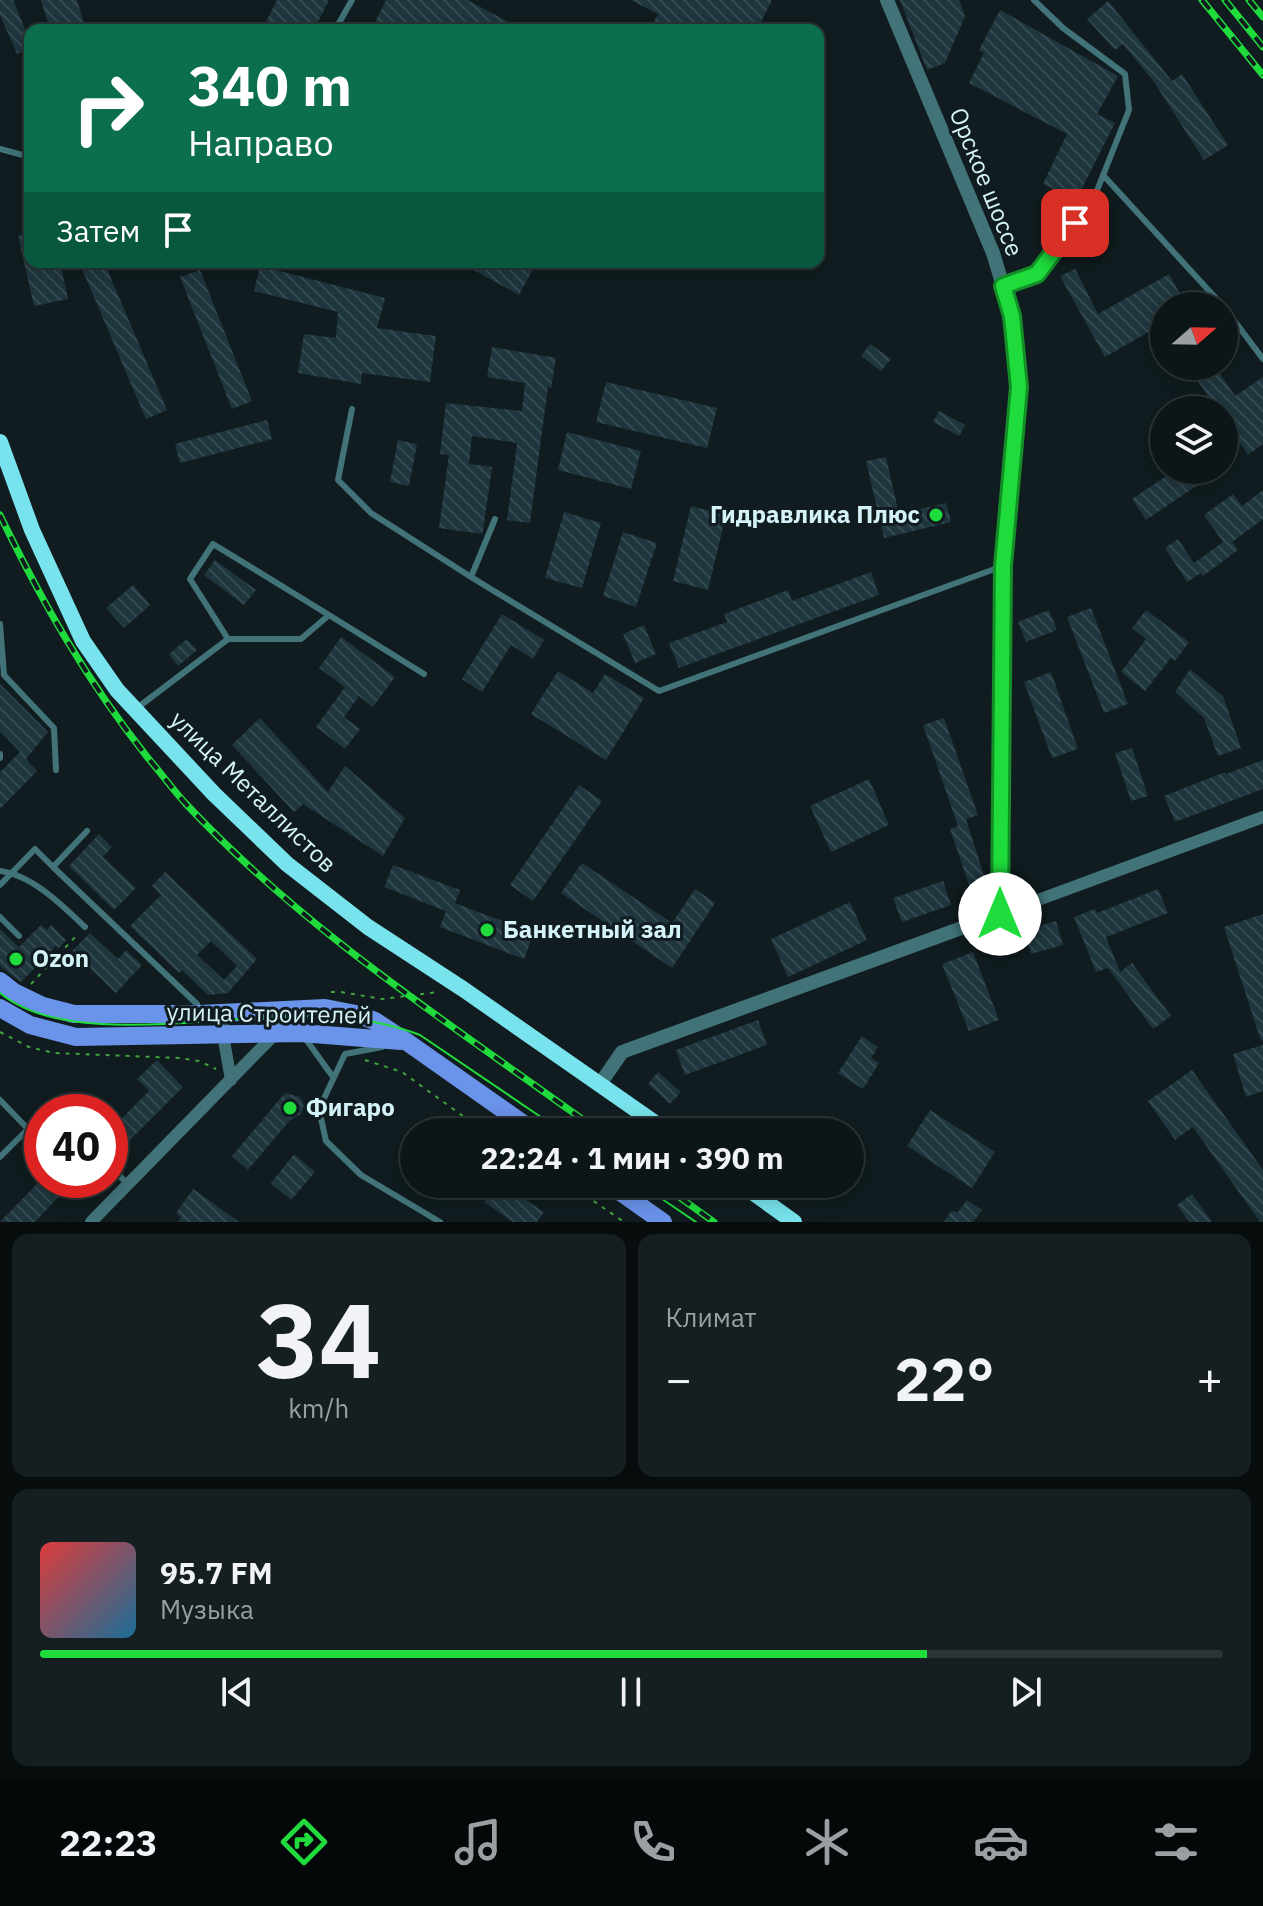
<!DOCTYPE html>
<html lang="ru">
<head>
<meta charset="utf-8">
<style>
	:root { --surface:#0c1517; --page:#151e20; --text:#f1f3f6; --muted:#9a9fa1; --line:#2c3436; --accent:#1fdb3c }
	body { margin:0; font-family:"IBM Plex Sans",sans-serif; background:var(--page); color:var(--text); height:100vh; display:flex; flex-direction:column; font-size:30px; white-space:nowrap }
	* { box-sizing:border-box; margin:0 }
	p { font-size:26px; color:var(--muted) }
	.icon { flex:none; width:44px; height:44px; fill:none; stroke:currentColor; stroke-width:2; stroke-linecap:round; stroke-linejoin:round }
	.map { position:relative; height:1222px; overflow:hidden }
	.drawer { display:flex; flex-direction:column; gap:12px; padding:12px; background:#070c0d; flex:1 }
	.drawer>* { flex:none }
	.hud { position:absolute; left:24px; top:24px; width:800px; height:244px; border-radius:16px; box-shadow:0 4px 20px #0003,0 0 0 2px var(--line); background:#0b6e4f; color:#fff; overflow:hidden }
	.needle { width:52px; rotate:70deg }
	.controls { position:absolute; left:1150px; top:292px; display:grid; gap:16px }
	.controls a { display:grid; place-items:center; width:88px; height:88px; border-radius:50%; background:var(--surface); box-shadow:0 4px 20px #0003,0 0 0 2px var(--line); font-size:40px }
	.speed { position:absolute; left:24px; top:1094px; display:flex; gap:16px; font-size:40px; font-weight:700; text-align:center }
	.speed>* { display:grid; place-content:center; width:104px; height:104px; border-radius:50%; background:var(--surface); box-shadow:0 4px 20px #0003,0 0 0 2px var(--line); line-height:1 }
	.speed .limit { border:12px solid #d22; background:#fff; color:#111 }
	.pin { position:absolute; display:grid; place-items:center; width:68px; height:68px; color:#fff; margin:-34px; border-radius:16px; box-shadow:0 4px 12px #0006 }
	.me { position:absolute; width:88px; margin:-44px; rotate:0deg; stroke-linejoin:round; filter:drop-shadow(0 0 6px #0008) }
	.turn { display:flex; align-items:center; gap:28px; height:168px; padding:0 32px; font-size:36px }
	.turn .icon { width:104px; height:104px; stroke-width:2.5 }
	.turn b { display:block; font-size:56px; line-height:68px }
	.then { display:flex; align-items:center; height:76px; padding:0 32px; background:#0003; gap:16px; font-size:30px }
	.big { font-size:60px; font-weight:700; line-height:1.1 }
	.drawer .card { flex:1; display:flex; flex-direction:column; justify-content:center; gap:12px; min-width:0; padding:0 28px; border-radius:16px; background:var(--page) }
	.drawer .dial { align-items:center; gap:0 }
	.dial b { font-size:104px; line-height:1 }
	.song { display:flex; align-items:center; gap:24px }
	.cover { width:96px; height:96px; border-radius:12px; background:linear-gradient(135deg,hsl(0 70% 55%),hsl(200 70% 35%)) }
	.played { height:8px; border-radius:4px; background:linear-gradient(90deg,var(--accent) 75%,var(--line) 75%) }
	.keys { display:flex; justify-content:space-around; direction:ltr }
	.heat { display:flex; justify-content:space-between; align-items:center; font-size:44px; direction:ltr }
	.drawer .tiles { flex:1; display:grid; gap:12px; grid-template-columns:1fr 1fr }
	.card:last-child { grid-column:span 2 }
	.trip { position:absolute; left:400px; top:1118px; width:464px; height:80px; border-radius:40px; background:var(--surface); box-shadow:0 4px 20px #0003,0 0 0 2px var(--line); font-weight:700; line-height:80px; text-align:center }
	.tabs { display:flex; height:128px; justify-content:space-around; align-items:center; background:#050809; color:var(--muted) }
	.tabs .icon { width:56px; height:56px }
	.tabs .on { color:var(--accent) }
	.tabs b { font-size:36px; color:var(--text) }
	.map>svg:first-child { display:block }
	.building { fill:url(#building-back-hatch); fill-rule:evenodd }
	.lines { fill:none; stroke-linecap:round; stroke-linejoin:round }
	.path { stroke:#3fa33e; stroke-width:2; stroke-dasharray:4 6; stroke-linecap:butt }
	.service { stroke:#417378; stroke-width:6 }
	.minor { stroke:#417378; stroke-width:12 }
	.tertiary { stroke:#417378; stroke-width:14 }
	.secondary { stroke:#78e3ec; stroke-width:16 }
	.primary { stroke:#6a93ea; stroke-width:18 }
	.tram { stroke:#1fdb3c; stroke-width:2 }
	.rail-casing { stroke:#1fdb3c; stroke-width:7 }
	.rail { stroke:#101c1f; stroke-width:4; stroke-dasharray:12; stroke-linecap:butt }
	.route-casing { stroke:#148e27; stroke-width:20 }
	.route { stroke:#1fdb3c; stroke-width:14 }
	.poi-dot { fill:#1fdb3c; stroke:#101c1f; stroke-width:3 }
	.labels { text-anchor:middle; stroke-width:6; stroke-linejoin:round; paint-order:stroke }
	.street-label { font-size:24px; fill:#d4f3f9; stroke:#101c1f }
	.poi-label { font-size:24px; font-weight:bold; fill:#d4f3f9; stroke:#101c1f; text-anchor:start }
</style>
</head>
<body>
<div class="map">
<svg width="1263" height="1222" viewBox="0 0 1263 1222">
	<defs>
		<pattern id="building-back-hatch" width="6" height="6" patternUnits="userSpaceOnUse" patternTransform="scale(2)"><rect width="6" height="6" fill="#1f363e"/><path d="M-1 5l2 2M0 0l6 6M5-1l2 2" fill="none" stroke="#344a51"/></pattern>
	</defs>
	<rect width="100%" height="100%" fill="#101c1f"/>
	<path class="building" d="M0 0H13L30 41V48L17 54 0 15Z
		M41 0H77L86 30H50Z
		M277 0H329L314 30H262Z
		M386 0H467L524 30H371Z
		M631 0H772L757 30H650L658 14Z
		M900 0H959L965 16 945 63 927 70Z
		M1108 1 1172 81 1182 74 1228 145 1204 160 1154 82 1123 44 1115 50 1087 19Z
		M1000 10 1118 76 1097 114 1115 123 1076 200 1043 184 1067 134 969 83 984 53 979 50Z
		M30 233V262H60L68 299 34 306 18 236Z
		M79 262H104L167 410 146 419Z
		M459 262H537L519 295Z
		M260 266 385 298 377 328 436 336 430 382 362 373 361 384 298 373 304 334 336 338 338 312 254 291Z
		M1075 269 1098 314 1169 274 1187 306H1164V323L1105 357 1060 276Z
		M200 270 252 401 232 409 180 277Z
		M870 344 891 359 881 371 861 356Z
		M492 347 556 358 551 388 548 387 530 523 507 520 517 443 472 436 469 464 492 467 483 531 482 534 439 528 449 455 440 454 446 403 522 411 525 383 487 377Z
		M1204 366H1215L1235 396 1263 377V444L1248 455 1224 420V410H1217L1193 374Z
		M606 382 717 408 707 448 596 422Z
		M939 411 965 425 959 436 933 422Z
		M267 420 272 439 180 463 175 444Z
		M567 432 641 451 631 489 558 470Z
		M398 440 417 444 409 486 390 482Z
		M886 457 899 514 946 503 951 522 884 538 866 461Z
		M1175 470H1220L1146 520 1132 499Z
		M1263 490V519L1232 542 1238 550 1203 576 1201 573 1187 582 1165 548 1178 539 1194 563 1223 542 1204 515 1233 494 1242 506Z
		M691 506 726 515 708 590 673 581Z
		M564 512 601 523 582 588 545 578Z
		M623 532 657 543 636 607 603 596Z
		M215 560 256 590 244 605 204 575Z
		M871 572 879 595 679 668 669 643 727 622 724 614 788 590 792 601Z
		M133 585 150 605 124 628 106 608Z
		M1091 608 1128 704 1104 713 1067 617Z
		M1049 610 1057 630 1026 642 1018 622Z
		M1146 610 1189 642 1175 661 1171 658 1145 691 1121 672 1146 639 1132 628Z
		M502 614 544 640 533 659 511 645 482 692 462 679Z
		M644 625 656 654 635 663 623 634Z
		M341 637 395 677 373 707 359 696 344 717 360 729 345 749 316 727 345 687 319 668Z
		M187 639 197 650 178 666 169 654Z
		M1190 669 1223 696 1241 748 1218 756 1204 718 1175 692Z
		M558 671 593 693 605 674 644 698 606 760 531 714Z
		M1051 672 1078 749 1052 758 1024 682Z
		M0 684 48 732 26 759 37 771 0 809V772L20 752 0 731Z
		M260 718 328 792 345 766 405 818 383 856 303 804 294 812 232 745Z
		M944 718 978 815 966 819 987 885 971 891 950 829 958 826 923 725Z
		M1132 748 1148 796 1131 801 1115 753Z
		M1263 760V789L1175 822 1164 796 1225 772 1226 774Z
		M869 779 889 825 831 852 810 806Z
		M579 785 602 801 533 901 510 885Z
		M99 834 112 847 103 857 136 888 114 910 69 866Z
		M582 863 672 923 695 889 715 903 672 968 561 893Z
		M393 865 460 890 455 903 534 933 524 959 440 927 446 911 384 887Z
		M165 872 257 959 228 993 208 995 182 970 179 973 130 926 161 895 152 886ZM211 941 237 966 224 980 197 955Z
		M943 881 951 905 902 922 893 898Z
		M1158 889 1168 913 1106 937 1120 972 1132 963 1171 1016 1153 1029 1108 968 1096 972 1074 917 1095 909 1097 913Z
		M850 902 867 940 788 977 771 939Z
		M1263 914V1040L1261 1041 1224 927Z
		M1056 921 1063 945 1031 954 1024 930Z
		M41 925 47 930 51 925 66 940 59 948 56 946 21 982 0 966V929L19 947Z
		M90 933 118 959 126 950 142 965 116 993 72 951Z
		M973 952 999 1020 969 1031 942 964Z
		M758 1020 767 1045 685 1075 676 1050Z
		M862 1036 878 1047 871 1058 879 1063 863 1089 838 1073Z
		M1263 1045V1091L1246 1097 1233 1054Z
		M157 1060 183 1087 116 1154 110 1149V1112L119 1121 149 1091 137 1079Z
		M1192 1070 1263 1170V1222H1260L1193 1127 1175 1140 1148 1101Z
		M658 1072 681 1092 670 1104 648 1084Z
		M285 1093 300 1097 304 1105 301 1114 290 1120 248 1170 232 1156Z
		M930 1110 995 1152 972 1188 907 1146Z
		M294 1154 315 1172 291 1200 271 1183Z
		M41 1180H48L61 1194 35 1222H0Z
		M496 1184H502L544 1212 537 1222H513L484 1202Z
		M193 1189 239 1222H178L181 1217 176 1213Z
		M1192 1194 1212 1222H1189L1177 1205Z
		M967 1200 982 1210 973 1222H944L951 1211 958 1212Z"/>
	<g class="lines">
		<path class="path" d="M31 984 79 933
			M331 992H341L382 999 439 992
			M0 1032 29 1047 54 1053 179 1058 199 1061 216 1069
			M365 1060 402 1072 485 1132
			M569 1184 624 1222"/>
		<path class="service" d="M335 30 352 0
			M0 149 30 157
			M1103 175 1223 306
			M1003 286 1037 274 1094 198 1129 110 1125 74 1063 28 1034 0
			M1224 307 1263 359
			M352 409 338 480 371 513 471 577 659 691 1003 566
			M471 577 495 519
			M0 624 4 675 54 728 56 770
			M228 639 190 579 213 544 329 615
			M137 708 228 639H301L329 615 424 674
			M0 754V758
			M87 831 53 867 197 1004 199 1012
			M0 871C32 875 62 905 85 927
			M0 885 35 849 53 867
			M0 917 19 936
			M305 1038 333 1077
			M382 1047 345 1054 319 1109 326 1141 361 1175 440 1222
			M0 1100 28 1129
			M0 1157 28 1129 42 1122
			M110 1167 128 1184"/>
		<path class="minor" d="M1000 914 1263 817
			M222 1013 223 1035 231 1080
			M91 1222 275 1034 274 1011"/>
		<path class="tertiary" d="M600 1084 622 1052 1000 914 1003 566 1019 387 1012 316 993 253 887 0"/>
		<path class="secondary" d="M0 442 32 530 83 641 117 690 214 794 287 864 368 927 463 989 668 1132
			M741 1184 794 1222"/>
		<path class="primary" d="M0 981 14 992 43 1006 74 1014H200L325 1008 356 1014 375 1021 407 1042 535 1132
			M0 1008 30 1025 76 1037 301 1033 401 1041
			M609 1184 663 1222"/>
		<path class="tram" d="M0 993C69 1051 237 1011 324 1016 357 1018 389 1023 420 1035L563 1132
			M640 1184 696 1222"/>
		<g class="rail-casing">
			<path id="rail" d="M1202 0 1263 75
				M1225 0 1263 47
				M1249 0 1263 17
				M0 515C43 604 87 681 148 758 161 773 173 790 187 805 307 933 458 1029 600 1132
				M661 1184 714 1222"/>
		</g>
		<use href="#rail" class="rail"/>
	</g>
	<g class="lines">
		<g class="route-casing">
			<path id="route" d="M1000 914 1003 566 1019 387 1012 316 1003 286 1037 274 1075 223"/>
		</g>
		<use href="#route" class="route"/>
	</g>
	<g class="poi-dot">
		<circle cx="936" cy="515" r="8"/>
		<circle cx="487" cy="930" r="8"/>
		<circle cx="16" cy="959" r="8"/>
		<circle cx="290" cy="1108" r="8"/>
	</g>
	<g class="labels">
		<g class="street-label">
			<text transform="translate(986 182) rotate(68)" y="8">Орское шоссе</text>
			<text transform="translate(253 792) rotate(44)" y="8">улица Металлистов</text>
			<text transform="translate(269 1014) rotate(1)" y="8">улица Строителей</text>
		</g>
		<g class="poi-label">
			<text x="920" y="523" text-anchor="end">Гидравлика Плюс</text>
			<text x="503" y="938">Банкетный зал</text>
			<text x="32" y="967">Ozon</text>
			<text x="306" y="1116">Фигаро</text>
		</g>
	</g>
</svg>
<div class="controls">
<a><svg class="needle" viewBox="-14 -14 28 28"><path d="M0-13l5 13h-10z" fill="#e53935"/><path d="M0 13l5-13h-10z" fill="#9a9fa1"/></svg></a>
<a><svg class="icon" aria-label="layers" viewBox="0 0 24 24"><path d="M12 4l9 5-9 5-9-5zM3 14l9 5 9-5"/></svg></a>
</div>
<div class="speed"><div class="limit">40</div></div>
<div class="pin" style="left:1075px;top:223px;background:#d93025"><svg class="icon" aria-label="arrive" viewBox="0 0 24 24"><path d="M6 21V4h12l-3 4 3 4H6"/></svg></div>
<svg class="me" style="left:1000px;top:914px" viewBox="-20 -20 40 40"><circle r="19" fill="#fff"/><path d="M0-13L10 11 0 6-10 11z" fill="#1fdb3c"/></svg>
<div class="trip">22:24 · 1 мин · 390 m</div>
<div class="hud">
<div class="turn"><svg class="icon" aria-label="right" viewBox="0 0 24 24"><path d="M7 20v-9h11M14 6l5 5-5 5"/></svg><div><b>340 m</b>Направо</div></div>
<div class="then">Затем<svg class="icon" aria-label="arrive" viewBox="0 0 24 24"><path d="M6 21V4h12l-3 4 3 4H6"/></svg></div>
</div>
</div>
<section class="drawer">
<div class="tiles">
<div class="card dial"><b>34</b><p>km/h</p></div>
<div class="card"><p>Климат</p>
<div class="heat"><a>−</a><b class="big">22°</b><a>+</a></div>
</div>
<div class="card">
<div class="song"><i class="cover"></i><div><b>95.7 FM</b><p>Музыка</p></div></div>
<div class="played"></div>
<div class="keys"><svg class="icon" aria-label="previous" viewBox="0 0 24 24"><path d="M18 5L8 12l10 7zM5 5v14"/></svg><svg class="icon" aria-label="pause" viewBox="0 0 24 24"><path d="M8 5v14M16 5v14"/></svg><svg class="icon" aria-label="next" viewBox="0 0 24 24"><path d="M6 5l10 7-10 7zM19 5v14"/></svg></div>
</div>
</div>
</section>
<nav class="tabs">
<b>22:23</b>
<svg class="icon on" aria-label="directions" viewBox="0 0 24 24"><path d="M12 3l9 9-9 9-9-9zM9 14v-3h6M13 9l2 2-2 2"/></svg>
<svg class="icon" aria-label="music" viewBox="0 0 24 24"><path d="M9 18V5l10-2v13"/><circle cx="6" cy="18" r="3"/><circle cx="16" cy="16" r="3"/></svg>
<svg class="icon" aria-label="phone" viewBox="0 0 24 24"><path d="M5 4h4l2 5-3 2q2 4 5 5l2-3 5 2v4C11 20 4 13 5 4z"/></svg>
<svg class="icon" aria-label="climate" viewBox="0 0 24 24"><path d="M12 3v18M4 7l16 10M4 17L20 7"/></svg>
<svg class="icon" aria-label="car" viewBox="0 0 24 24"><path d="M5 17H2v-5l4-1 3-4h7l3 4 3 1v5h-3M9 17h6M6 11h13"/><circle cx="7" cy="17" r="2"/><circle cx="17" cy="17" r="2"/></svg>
<svg class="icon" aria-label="filters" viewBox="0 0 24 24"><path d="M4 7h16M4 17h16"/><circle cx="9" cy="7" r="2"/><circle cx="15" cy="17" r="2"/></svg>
</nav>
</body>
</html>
